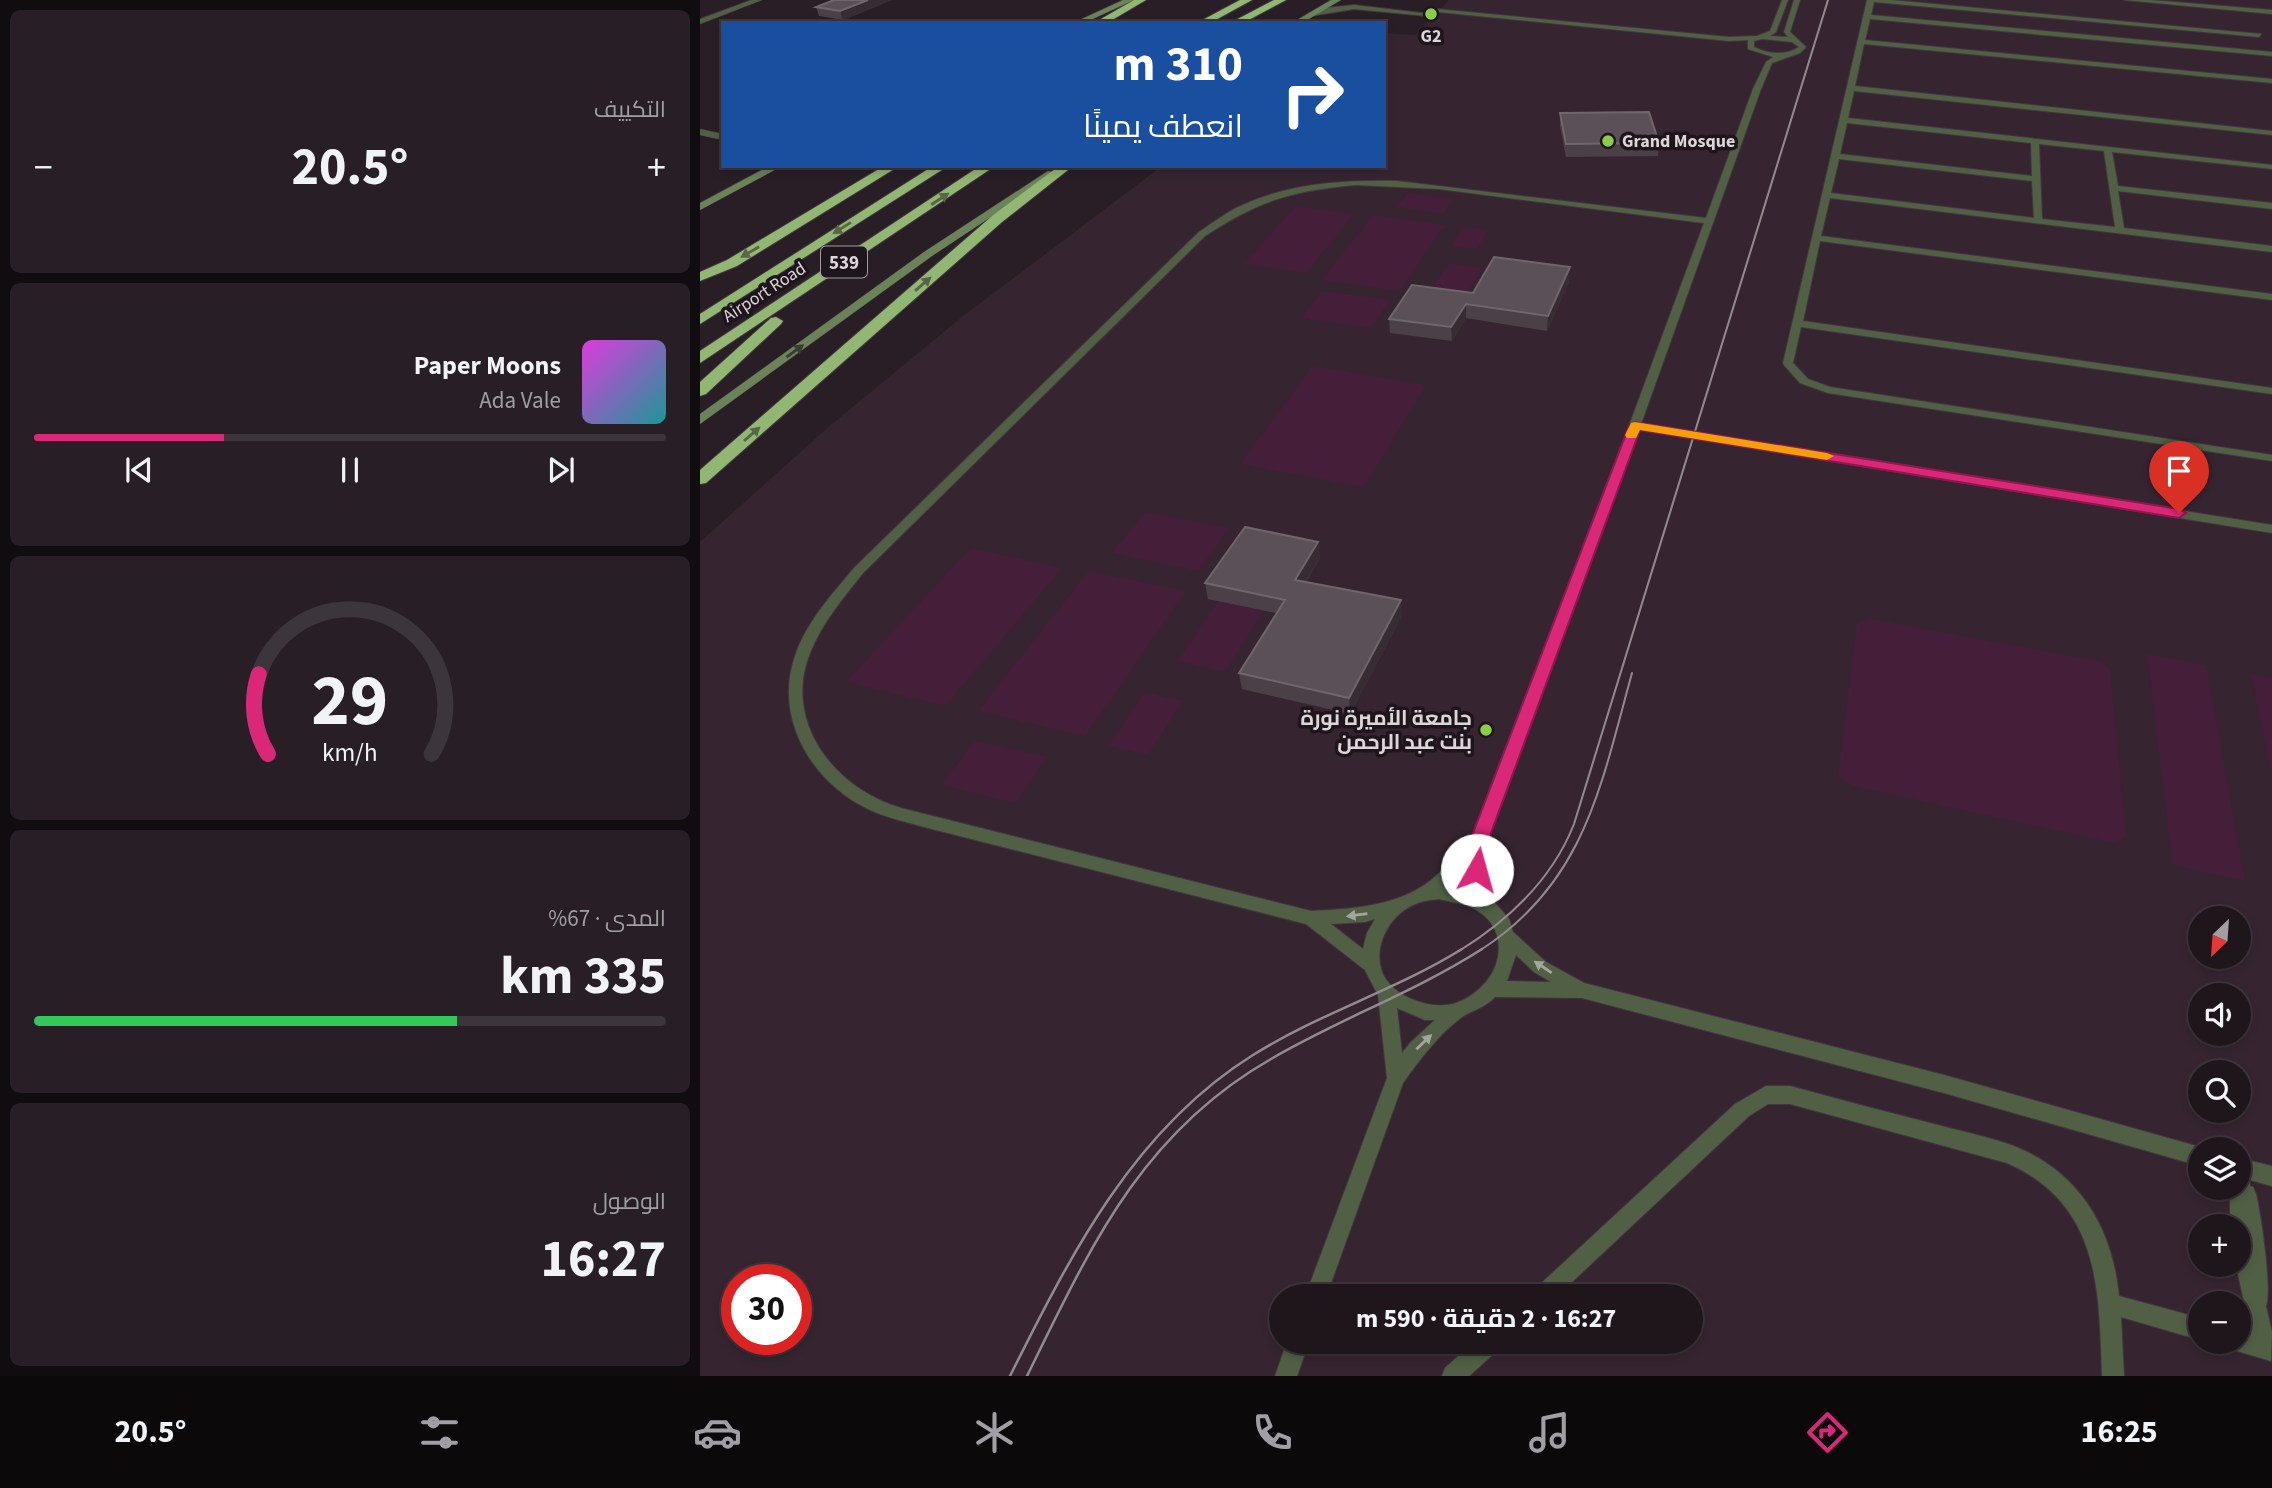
<!DOCTYPE html>
<html lang="ar">
<head>
<meta charset="utf-8">
<style>
	:root { --surface:#1f161c; --page:#271f25; --text:#f1f3f6; --muted:#a19fa3; --line:#3c353b; --accent:#db2777 }
	body { margin:0; font-family:"Source Sans 3",Cairo,sans-serif; background:var(--page); color:var(--text); direction:rtl; height:100vh; display:flex; flex-direction:column; font-size:26px; white-space:nowrap }
	* { box-sizing:border-box; margin:0 }
	p { font-size:23px; color:var(--muted) }
	.icon { flex:none; width:38px; height:38px; fill:none; stroke:currentColor; stroke-width:2; stroke-linecap:round; stroke-linejoin:round }
	.map { position:relative; flex:1; overflow:hidden; direction:ltr }
	.side { display:flex; flex-direction:column; gap:10px; padding:10px; background:#110c0f; width:700px }
	.side>* { flex:none }
	.banner { position:absolute; left:21px; top:21px; width:665px; height:147px; border-radius:0px; box-shadow:0 4px 10px #0003,0 0 0 2px var(--line); direction:rtl; background:#1a4fa0; color:#fff; overflow:hidden }
	.needle { width:46px; rotate:205deg }
	.controls { position:absolute; left:1488px; top:906px; display:grid; gap:14px }
	.controls a { display:grid; place-items:center; width:63px; height:63px; border-radius:50%; background:var(--surface); box-shadow:0 4px 10px #0003,0 0 0 2px var(--line); font-size:35px }
	.speed { position:absolute; left:21px; top:1264px; display:flex; gap:14px; font-size:35px; font-weight:700; text-align:center }
	.speed>* { display:grid; place-content:center; width:91px; height:91px; border-radius:50%; background:var(--surface); box-shadow:0 4px 10px #0003,0 0 0 2px var(--line); line-height:1 }
	.speed .limit { border:10px solid #d22; background:#fff; color:#111 }
	.pin { position:absolute; display:grid; place-items:center; width:60px; height:60px; color:#fff; margin:-72px -30px; border-radius:50% 50% 50% 0; rotate:-45deg; box-shadow:0 0 7px #0007 }
	.pin .icon { rotate:45deg }
	.me { position:absolute; width:77px; margin:-38px; rotate:7deg; stroke-linejoin:round; filter:drop-shadow(0 0 5px #0008) }
	.turn { display:flex; align-items:center; gap:24px; height:147px; padding:0 28px; font-size:32px }
	.turn .icon { width:91px; height:91px; stroke-width:2.5 }
	.turn b { display:block; font-size:49px; line-height:60px }
	.big { font-size:52px; font-weight:700; line-height:1.1 }
	.side .tile { flex:1; display:flex; flex-direction:column; justify-content:center; gap:10px; min-width:0; padding:0 24px; border-radius:10px; background:var(--page) }
	.side .dial { align-items:center; gap:0 }
	.dial svg { height:182px; overflow:visible; fill:none; stroke:var(--line); stroke-width:7; stroke-linecap:round; text-anchor:middle }
	.dial text { fill:var(--text); stroke:none }
	.song { display:flex; align-items:center; gap:21px }
	.cover { width:84px; height:84px; border-radius:10px; background:linear-gradient(135deg,hsl(300 70% 55%),hsl(180 70% 35%)) }
	.played { height:7px; border-radius:4px; background:linear-gradient(90deg,var(--accent) 30%,var(--line) 30%) }
	.keys { display:flex; justify-content:space-around; direction:ltr }
	.heat { display:flex; justify-content:space-between; align-items:center; font-size:38px; direction:ltr }
	.charge { height:10px; border-radius:5px; background:linear-gradient(90deg,#34c759 67%,var(--line) 0) }
	.trip { position:absolute; left:569px; top:1284px; width:434px; height:70px; border-radius:35px; background:var(--surface); box-shadow:0 4px 10px #0003,0 0 0 2px var(--line); font-weight:700; line-height:70px; text-align:center; direction:rtl }
	.dock { display:flex; height:112px; justify-content:space-around; align-items:center; background:#0c090b; color:var(--muted) }
	.dock .icon { width:49px; height:49px }
	.dock .current { color:var(--accent) }
	.dock b { font-size:32px; color:var(--text) }
	main { display:flex; flex:1; min-height:0 }
	.map>svg:first-child { display:block }
	.built { fill:#362531; fill-rule:evenodd }
	.green { fill:#451e3a }
	.lines { fill:none; stroke-linecap:round; stroke-linejoin:round }
	.minor-tunnel { stroke:#443941; stroke-width:7; stroke-dasharray:7 3.5; stroke-linecap:butt }
	.minor-casing { stroke:#42383f; stroke-width:2 }
	.tertiary-casing { stroke:#42383f; stroke-width:1 }
	.secondary-casing { stroke:#42383f; stroke-width:1 }
	.motorway-casing { stroke:#42383f; stroke-width:2 }
	.minor { fill:#516045; fill-rule:evenodd }
	.tertiary { fill:#516045; fill-rule:evenodd }
	.secondary { fill:#6b8358; fill-rule:evenodd }
	.motorway { fill:#91b773; fill-rule:evenodd }
	.tram-far1 { stroke:#938a90; stroke-width:2 }
	.tram { stroke:#938a90; stroke-width:2.5 }
	.wall { fill:#4c4048 }
	.shaded-wall { fill:#372c34 }
	.building { fill:#5b5058; stroke:#70656c; stroke-width:2 }
	.oneway { fill:#586648 }
	.oneway2 { fill:#3a3c31 }
	.oneway3 { fill:#a4a69e }
	.route { fill:#db2777; stroke:#8e194d; stroke-width:2 }
	.slow { fill:#f59e0b }
	.poi-dot { fill:#8ace47; stroke:#1f151c; stroke-width:2.5 }
	.labels { text-anchor:middle; stroke-width:7; stroke-linejoin:round; paint-order:stroke }
	.far-poi-label { font-size:18px; font-weight:bold; fill:#dcd5da; stroke:#1f151c }
	.far-street-label { font-size:18px; fill:#dcd5da; stroke:#1f151c }
	.shield { fill:#1f151c; stroke:#a39ba1; stroke-width:2 }
	.shield-label { font-size:19px; font-weight:bold; fill:#dcd5da }
	.poi-label { font-size:21px; font-weight:bold; fill:#dcd5da; stroke:#1f151c; text-anchor:end }
</style>
</head>
<body>
<main>
<div class="map">
<svg width="1572" height="1376" viewBox="0 0 1572 1376">
	<rect width="100%" height="100%" fill="#291e26"/>
	<path class="built" d="M749 0H1572V1376H0V542L132 424 262 317 462 166H684V33L715 35ZM1500 919H1538V957H1500ZM1500 996H1538V1034H1500ZM1500 1073H1538V1111H1500ZM1500 1150H1538V1188H1500ZM1500 1227H1538V1265H1500ZM37 1279H96V1339H37ZM581 1297H990V1342H581ZM1500 1304H1538V1342H1500Z"/>
	<path class="green" d="M708 193 753 199 743 214 696 207Z
		M596 206 654 214 606 273 544 264Z
		M673 215 745 225 699 291 622 280Z
		M764 227 789 230 777 249 752 246Z
		M749 263 783 268 763 299 728 294Z
		M622 291 690 300 671 328 601 318Z
		M613 366 726 385 664 487 540 464Z
		M445 512 529 528 498 571 412 553Z
		M271 548 362 568 245 706 146 682Z
		M389 571 486 591 385 736 278 711Z
		M521 596 567 605 525 672 478 661Z
		M1170 619 1399 661 1410 669 1426 837 1415 843 1153 786 1138 776 1157 624Z
		M1447 654 1506 665 1545 881 1473 865Z
		M1551 674 1572 678V778Z
		M445 692 483 701 448 755 408 746Z
		M275 741 347 757 315 803 241 785Z"/>
	<g class="lines">
		<path class="minor-tunnel" d="M727 14 734 15"/>
		<g class="minor-casing">
			<path id="minor" d="M1082 0H1088L1076 32 1070 36 1088 37 1084 32 1094 0H1100L1090 32 1106 47 1100 53 1072 63 1061 89 941 424 1572 525V533L939 430 790 833 785 871 788 895 809 919 813 932 846 962 884 983 1244 1075 1500 1147 1506 1150H1500V1166L1244 1093 882 998 795 997C786 1007 773 1010 762 1017 739 1034 720 1059 703 1083L626 1297H605L687 1078 678 995 665 970 606 924 232 829C210 823 186 818 166 808 110 780 74 717 95 656 106 623 132 594 155 567L499 232C511 224 523 215 536 208 587 183 642 180 697 181L1006 218 1053 89 1066 62 1073 57 1048 49V40L1029 41 738 12 736 9 1029 37 1057 36 1070 31ZM1062 39 1092 42 1099 47C1085 56 1068 54 1054 47V41ZM656 185 739 189 1004 223 929 426 776 830C763 844 751 863 736 876 703 906 654 909 611 911L201 808C135 789 82 722 110 653 122 623 143 598 163 573L505 236C560 200 591 191 656 185ZM771 858 769 871 771 894 746 887ZM739 899C750 902 765 903 775 909 804 925 805 959 786 982 778 991 768 999 756 1003 732 1011 692 997 682 972 673 946 689 916 713 905 721 901 730 900 739 899ZM675 919 667 933 663 949 631 924 665 922ZM816 955 834 972 851 982 807 981ZM697 1008 725 1020H735L710 1043 702 1053Z
				M1167 0H1191L1561 34 1559 37 1174 2 1171 15 1572 52V56L1170 19 1165 40 1572 79V83L1164 44 1155 86 1572 131V135L1154 91 1148 118 1572 165V169L1412 152 1418 186 1572 203V209L1418 191 1424 228 1572 246V252L1130 198 1121 236 1572 294V300L1120 241 1103 321 1572 388V394L1101 327 1093 363 1108 379 1130 387 1572 455V461L1128 393 1100 383 1084 365 1083 363ZM1147 123 1331 143 1332 176 1140 154ZM1339 144 1404 151 1415 227 1342 219ZM1139 159 1332 181 1334 218 1131 193Z
				M1424 0H1450L1572 10V14Z
				M654 5 730 14 727 16 654 9 611 16 608 14 625 8Z
				M1066 1086H1090C1138 1099 1186 1112 1234 1124 1259 1131 1286 1136 1311 1145 1378 1170 1412 1226 1419 1296L1500 1318V1340L1421 1317 1424 1376H1402C1399 1288 1400 1204 1307 1163L1090 1104H1068L1049 1116 856 1297H831L834 1290 1035 1104Z
				M1538 1158 1572 1166V1186L1550 1180V1186L1553 1187 1556 1194C1561 1215 1572 1291 1566 1306L1572 1332 1571 1361 1530 1349 1528 1342H1538V1330L1551 1334 1536 1265H1538V1227H1530V1188H1538Z
				M587 1342H609L597 1376H575Z
				M774 1342H801L798 1350 769 1376H742L745 1368Z"/>
		</g>
		<g class="tertiary-casing">
			<path id="tertiary" d="M51 0H62L0 24V19Z
				M0 129 23 134V140L0 135Z"/>
		</g>
		<g class="secondary-casing">
			<path id="secondary" d="M423 0H434L384 23H373Z
				M631 0H641L602 23H592Z
				M69 166H82L0 210V203Z
				M348 171 357 173 232 256 0 424V414L224 252Z"/>
		</g>
		<g class="motorway-casing">
			<path id="motorway" d="M434 0H446L407 23H394Z
				M540 0H552L510 23H497Z
				M574 0H586L543 23H530Z
				M184 166H199L37 266 0 281V272L27 260Z
				M233 166H248L0 324V314Z
				M280 166H295L0 363V351Z
				M359 166H373L302 222 6 483 0 484V470L292 216Z
				M76 317 83 321 81 324 6 394 0 396V382L71 318Z"/>
		</g>
		<use href="#minor" class="minor"/>
		<use href="#tertiary" class="tertiary"/>
		<use href="#secondary" class="secondary"/>
		<use href="#motorway" class="motorway"/>
		<path class="tram-far1" d="M759 951C809 920 852 880 874 824L1128 0
			M779 951C885 884 901 785 932 673"/>
		<path class="tram" d="M310 1376C371 1254 434 1129 553 1055 620 1013 696 990 762 949
			M327 1376C390 1248 441 1133 571 1059 639 1019 715 992 782 949"/>
	</g>
	<path class="wall" d="M134 0H192L143 20 119 16 116 7Z
		M860 113 959 143 958 156 866 157 860 126Z
		M869 282 847 331 766 318 752 341 690 333 689 319 773 293Z
		M618 542 620 558 606 582 702 616 650 714 542 689 539 673 576 613 508 599 505 583Z"/>
	<path class="shaded-wall" d="M168 0H192L143 20 140 11Z
		M870 267 869 282 847 331 848 316Z
		M766 304V318L752 341 751 327Z
		M618 542 620 558 597 596 595 580Z
		M701 600 702 616 650 714 649 698Z"/>
	<path class="building" d="M134 0H168L140 11 116 7Z
		M949 112 959 143 866 144 860 113Z
		M794 257 870 267 848 316 766 304 751 327 689 319 712 285 773 293Z
		M545 527 618 542 595 580 701 600 649 698 539 673 585 600 505 583Z"/>
	<defs><path id="oneway-solid" d="M-6-.8H1V-3.2L6.5 0L1 3.2V.8H-6Z" transform="scale(1.75)"/></defs>
	<g class="oneway">
		<use href="#oneway-solid" transform="translate(240 199) rotate(-33)"/>
		<use href="#oneway-solid" transform="translate(142 228) rotate(148)"/>
		<use href="#oneway-solid" transform="translate(50 252) rotate(150)"/>
		<use href="#oneway-solid" transform="translate(223 284) rotate(-41)"/>
		<use href="#oneway-solid" transform="translate(52 434) rotate(-41)"/>
	</g>
	<use class="oneway2" href="#oneway-solid" transform="translate(95 351) rotate(-36)"/>
	<g class="oneway3">
		<use href="#oneway-solid" transform="translate(657 915) rotate(173)"/>
		<use href="#oneway-solid" transform="translate(843 967) rotate(-146)"/>
		<use href="#oneway-solid" transform="translate(724 1042) rotate(-44)"/>
	</g>
	<path class="route" d="M935 422 1479 509 1486 513 1479 518 940 430 791 833 786 870 783 876 777 878 771 876 768 870 773 833 929 426Z"/>
	<path class="slow" d="M935 422 1127 453 1134 456 1127 460 940 430 936 438H927L925 435 931 423Z"/>
	<g class="poi-dot">
		<circle cx="731" cy="14" r="7"/>
		<circle cx="908" cy="141" r="7"/>
		<circle cx="786" cy="730" r="7"/>
	</g>
	<g class="labels">
		<g class="far-poi-label">
			<text x="731" y="42">G2</text>
			<text x="922" y="147" text-anchor="start">Grand Mosque</text>
		</g>
		<g class="far-street-label">
			<text transform="translate(64 292) rotate(-33)" y="6">Airport Road</text>
		</g>
		<rect class="shield" x="121" y="246.5" width="46" height="31" rx="5"/>
		<g class="shield-label">
			<text x="144" y="269">539</text>
		</g>
		<g class="poi-label">
			<text x="772" y="725">جامعة الأميرة نورة<tspan x="772" dy="24">بنت عبد الرحمن</tspan></text>
		</g>
	</g>
</svg>
<div class="controls">
<a><svg class="needle" viewBox="-14 -14 28 28"><path d="M0-13l5 13h-10z" fill="#e53935"/><path d="M0 13l5-13h-10z" fill="#a19fa3"/></svg></a>
<a><svg class="icon" aria-label="sound" viewBox="0 0 24 24"><path d="M4 9h4l5-4v14l-5-4H4zM17 9q2 3 0 6"/></svg></a>
<a><svg class="icon" aria-label="search" viewBox="0 0 24 24"><circle cx="10" cy="10" r="6"/><path d="M15 15l6 6"/></svg></a>
<a><svg class="icon" aria-label="layers" viewBox="0 0 24 24"><path d="M12 4l9 5-9 5-9-5zM3 14l9 5 9-5"/></svg></a>
<a>+</a>
<a>−</a>
</div>
<div class="speed"><div class="limit">30</div></div>
<div class="pin" style="left:1479px;top:513px;background:#d93025"><svg class="icon" aria-label="arrive" viewBox="0 0 24 24"><path d="M6 21V4h12l-3 4 3 4H6"/></svg></div>
<svg class="me" style="left:777px;top:870px" viewBox="-20 -20 40 40"><circle r="19" fill="#fff"/><path d="M0-13L10 11 0 6-10 11z" fill="#db2777"/></svg>
<div class="trip">16:27 · 2 دقيقة · 590 m</div>
<div class="banner">
<div class="turn"><svg class="icon" aria-label="right" viewBox="0 0 24 24"><path d="M7 20v-9h11M14 6l5 5-5 5"/></svg><div><b>310 m</b>انعطف يمينًا</div></div>
</div>
</div>
<section class="side">
<div class="tile"><p>التكييف</p>
<div class="heat"><a>−</a><b class="big">20.5°</b><a>+</a></div>
</div>
<div class="tile">
<div class="song"><i class="cover"></i><div><b>Paper Moons</b><p>Ada Vale</p></div></div>
<div class="played"></div>
<div class="keys"><svg class="icon" aria-label="previous" viewBox="0 0 24 24"><path d="M18 5L8 12l10 7zM5 5v14"/></svg><svg class="icon" aria-label="pause" viewBox="0 0 24 24"><path d="M8 5v14M16 5v14"/></svg><svg class="icon" aria-label="next" viewBox="0 0 24 24"><path d="M6 5l10 7-10 7zM19 5v14"/></svg></div>
</div>
<div class="tile dial"><svg viewBox="0 0 100 80">
<path d="M14 69A42 42 0 1 1 86 69"/>
<path d="M14 69A42 42 0 0 1 10 34" stroke="#db2777"/>
<text x="50" y="56" font-size="32" font-weight="700">29</text>
<text x="50" y="72" font-size="11">km/h</text>
</svg></div>
<div class="tile"><p>المدى · 67%</p><b class="big">335 km</b><div class="charge"></div></div>
<div class="tile"><p>الوصول</p><b class="big">16:27</b></div>
</section>
</main>
<nav class="dock">
<b>16:25</b>
<svg class="icon current" aria-label="directions" viewBox="0 0 24 24"><path d="M12 3l9 9-9 9-9-9zM9 14v-3h6M13 9l2 2-2 2"/></svg>
<svg class="icon" aria-label="music" viewBox="0 0 24 24"><path d="M9 18V5l10-2v13"/><circle cx="6" cy="18" r="3"/><circle cx="16" cy="16" r="3"/></svg>
<svg class="icon" aria-label="phone" viewBox="0 0 24 24"><path d="M5 4h4l2 5-3 2q2 4 5 5l2-3 5 2v4C11 20 4 13 5 4z"/></svg>
<svg class="icon" aria-label="climate" viewBox="0 0 24 24"><path d="M12 3v18M4 7l16 10M4 17L20 7"/></svg>
<svg class="icon" aria-label="car" viewBox="0 0 24 24"><path d="M5 17H2v-5l4-1 3-4h7l3 4 3 1v5h-3M9 17h6M6 11h13"/><circle cx="7" cy="17" r="2"/><circle cx="17" cy="17" r="2"/></svg>
<svg class="icon" aria-label="filters" viewBox="0 0 24 24"><path d="M4 7h16M4 17h16"/><circle cx="9" cy="7" r="2"/><circle cx="15" cy="17" r="2"/></svg>
<b>20.5°</b>
</nav>
</body>
</html>
